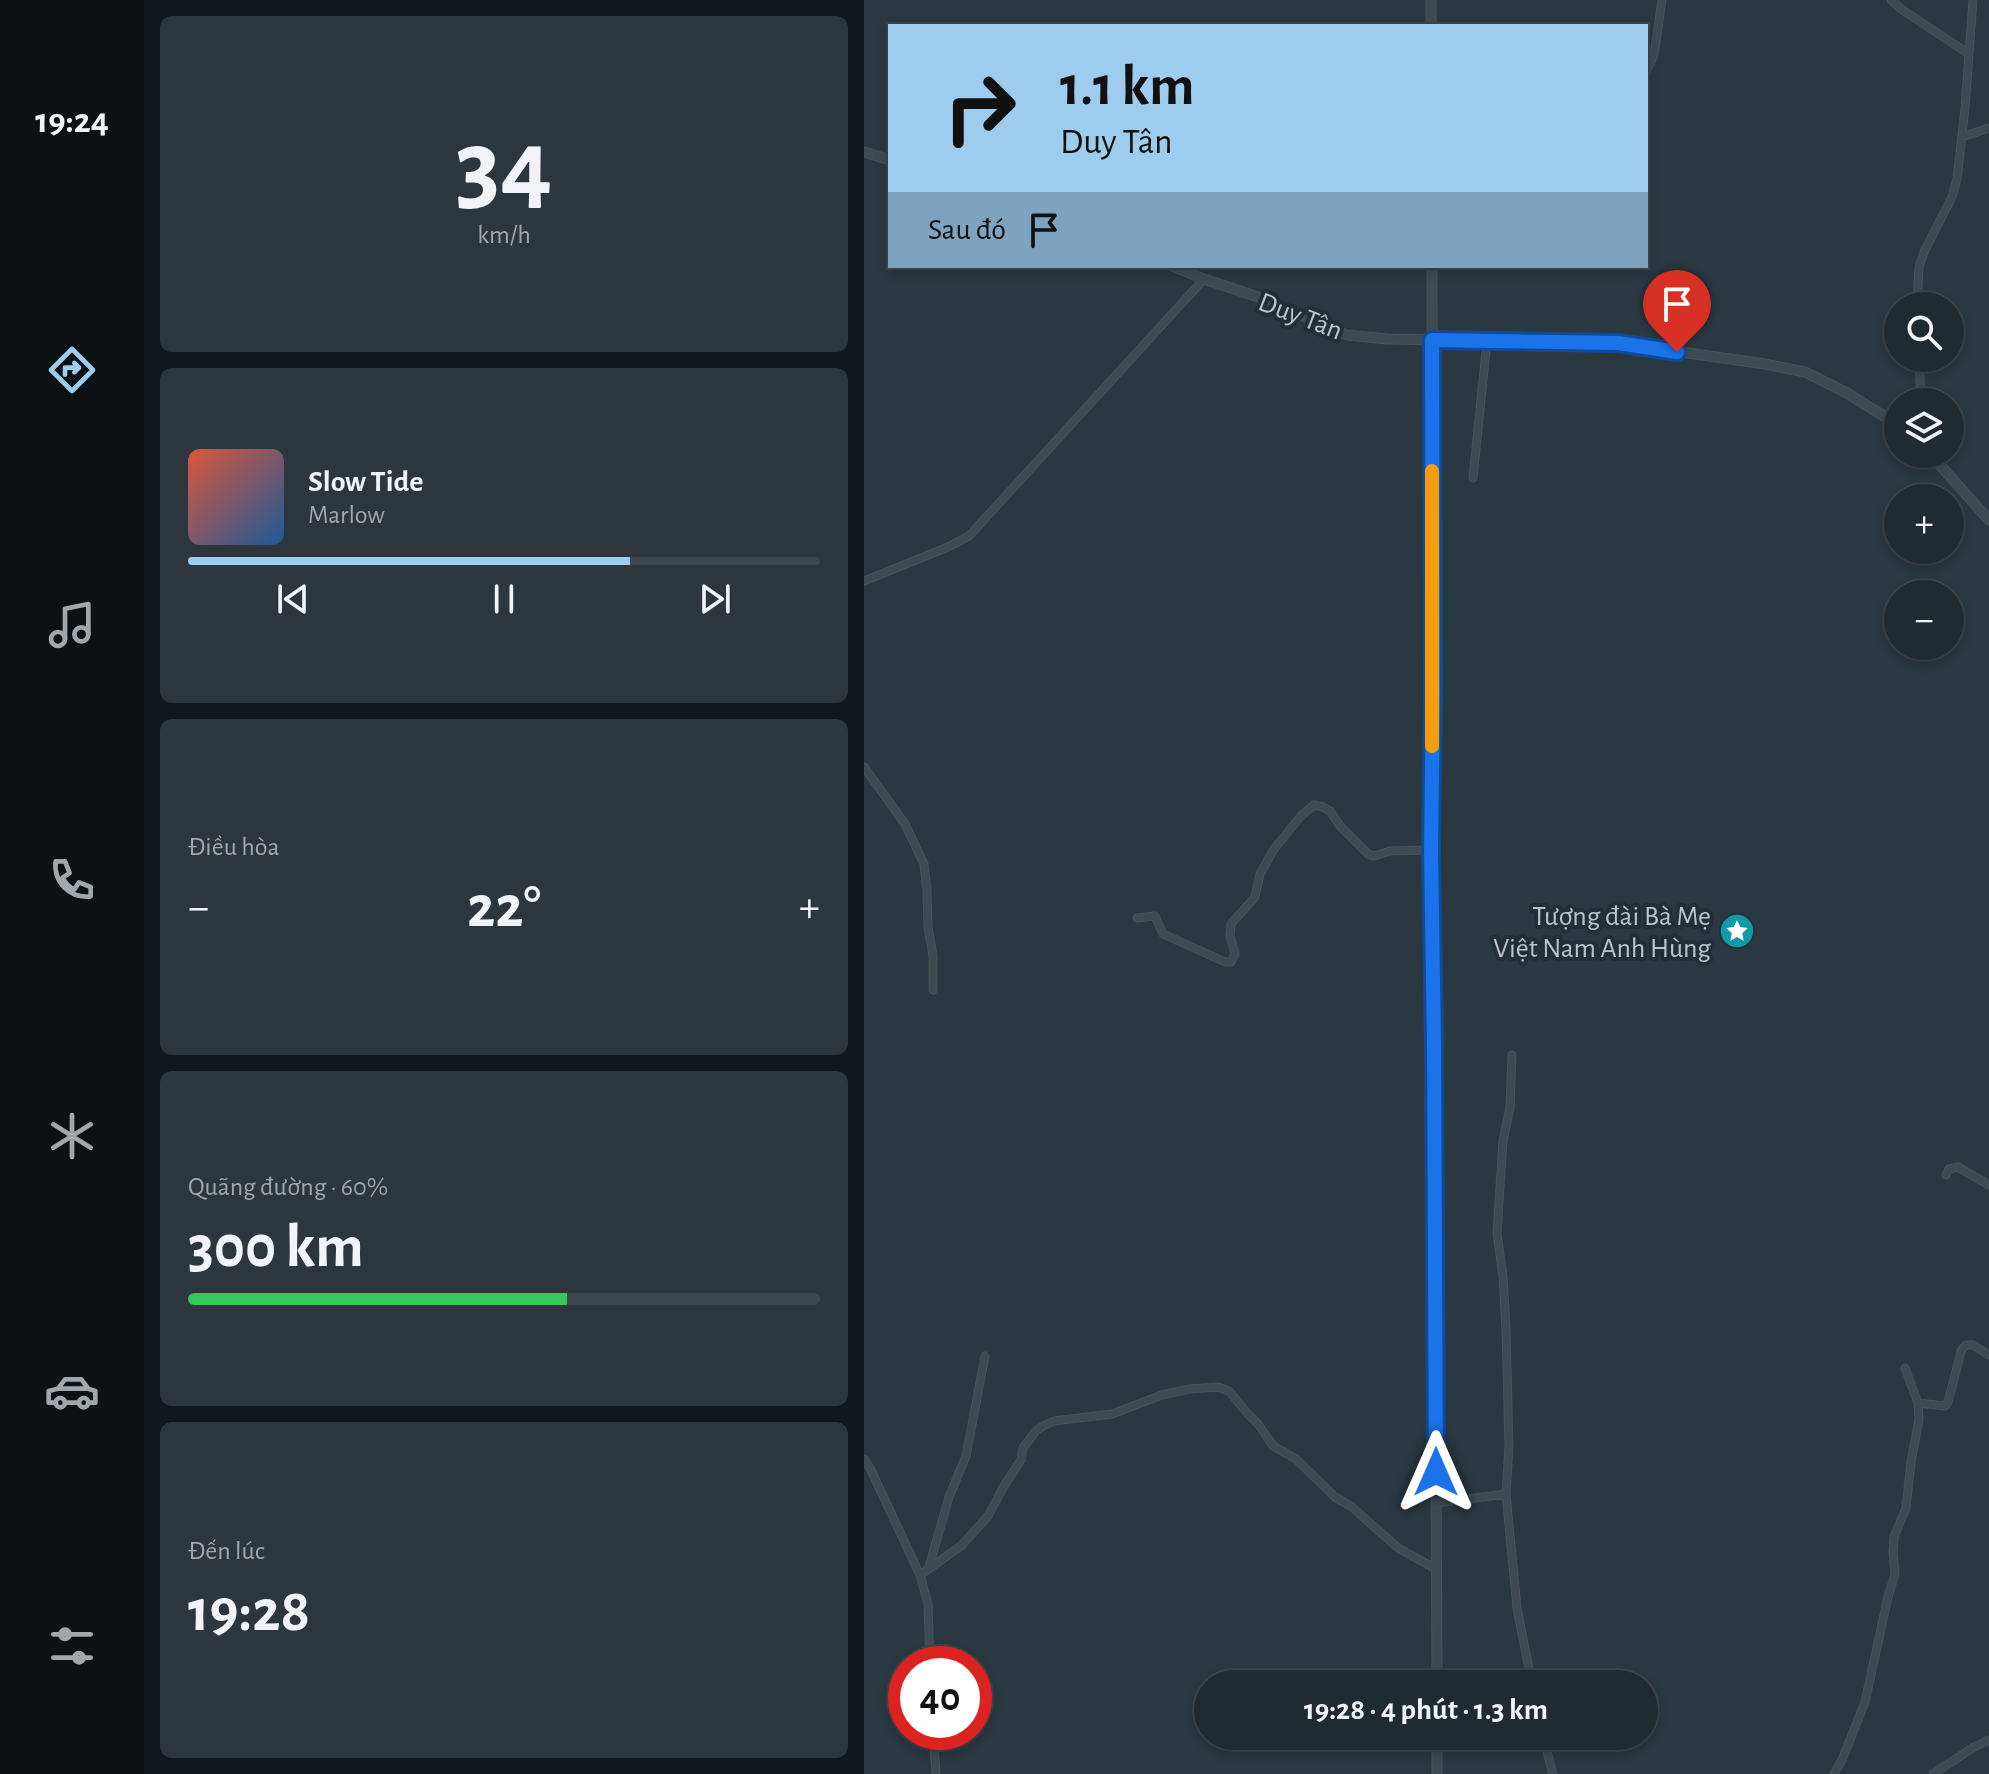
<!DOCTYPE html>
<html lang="vi">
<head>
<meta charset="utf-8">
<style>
	:root { --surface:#202a31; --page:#2d363d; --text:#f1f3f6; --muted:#a2a7ab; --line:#3d464d; --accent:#9dccee }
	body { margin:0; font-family:"Alegreya Sans",sans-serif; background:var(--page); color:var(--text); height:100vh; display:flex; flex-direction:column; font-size:30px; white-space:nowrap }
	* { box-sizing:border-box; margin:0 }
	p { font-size:26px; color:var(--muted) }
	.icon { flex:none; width:44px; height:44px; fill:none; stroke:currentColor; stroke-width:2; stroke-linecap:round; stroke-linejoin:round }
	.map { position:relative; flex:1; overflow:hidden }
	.details { display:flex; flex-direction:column; gap:16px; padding:16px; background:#12171b; width:720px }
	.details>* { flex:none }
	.hud { position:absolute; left:24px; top:24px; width:760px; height:244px; border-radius:0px; box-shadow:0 4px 12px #0003,0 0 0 2px var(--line); background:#9dccee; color:#111; overflow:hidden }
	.fabs { position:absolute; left:1020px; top:292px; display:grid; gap:16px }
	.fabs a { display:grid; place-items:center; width:80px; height:80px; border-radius:50%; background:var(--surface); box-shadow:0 4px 12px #0003,0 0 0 2px var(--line); font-size:40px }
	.speed { position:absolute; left:24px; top:1646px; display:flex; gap:16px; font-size:40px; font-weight:700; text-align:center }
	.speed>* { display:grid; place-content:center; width:104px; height:104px; border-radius:50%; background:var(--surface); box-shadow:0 4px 12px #0003,0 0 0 2px var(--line); line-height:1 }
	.speed .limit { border:12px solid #d22; background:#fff; color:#111 }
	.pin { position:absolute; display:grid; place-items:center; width:68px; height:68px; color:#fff; margin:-82px -34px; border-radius:50% 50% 50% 0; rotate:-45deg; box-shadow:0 0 8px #0007 }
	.pin .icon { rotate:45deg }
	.me { position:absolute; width:88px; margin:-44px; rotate:0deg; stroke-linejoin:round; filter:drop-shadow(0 0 6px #0008) }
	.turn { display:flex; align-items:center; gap:28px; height:168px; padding:0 40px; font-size:36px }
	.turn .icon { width:104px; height:104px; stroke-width:2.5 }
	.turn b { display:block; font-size:56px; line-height:68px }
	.then { display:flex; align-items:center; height:76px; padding:0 40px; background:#0003; gap:16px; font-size:30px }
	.big { font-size:60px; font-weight:600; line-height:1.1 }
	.details .widget { flex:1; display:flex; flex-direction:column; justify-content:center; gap:12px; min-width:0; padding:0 28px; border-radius:12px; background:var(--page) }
	.details .dial { align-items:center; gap:0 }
	.dial b { font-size:104px; line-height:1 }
	.song { display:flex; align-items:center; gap:24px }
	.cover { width:96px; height:96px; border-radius:12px; background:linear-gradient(135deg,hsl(10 70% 55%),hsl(210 70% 35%)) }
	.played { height:8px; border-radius:4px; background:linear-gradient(90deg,var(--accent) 70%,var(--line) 70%) }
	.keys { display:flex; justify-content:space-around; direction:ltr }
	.heat { display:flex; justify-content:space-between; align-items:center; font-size:44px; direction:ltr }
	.charge { height:12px; border-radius:6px; background:linear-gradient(90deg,#34c759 60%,var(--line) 0) }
	.trip { position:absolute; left:330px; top:1670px; width:464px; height:80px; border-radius:40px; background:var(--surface); box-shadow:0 4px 12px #0003,0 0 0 2px var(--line); font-weight:600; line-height:80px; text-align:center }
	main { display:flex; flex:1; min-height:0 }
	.tab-bar { display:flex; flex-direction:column; width:144px; justify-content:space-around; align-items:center; background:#0d1114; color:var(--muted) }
	.tab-bar .icon { width:56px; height:56px }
	.tab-bar .active { color:var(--accent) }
	.tab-bar b { font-size:36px; color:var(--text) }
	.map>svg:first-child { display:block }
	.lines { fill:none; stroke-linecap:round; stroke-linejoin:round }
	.minor-casing { stroke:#48535a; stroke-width:9 }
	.tertiary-casing { stroke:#48535a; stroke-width:11 }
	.minor { stroke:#3e4a51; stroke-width:7 }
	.tertiary { stroke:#3e4a51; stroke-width:9 }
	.route-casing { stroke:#114b97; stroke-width:20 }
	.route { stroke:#1a73e8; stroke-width:14 }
	.slow { stroke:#f59e0b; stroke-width:14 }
	.labels { text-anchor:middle; stroke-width:8; stroke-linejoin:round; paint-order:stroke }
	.street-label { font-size:28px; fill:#bbc4cb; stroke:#232f36 }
	.poi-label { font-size:28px; fill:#bbc4cb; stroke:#232f36; text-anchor:end }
</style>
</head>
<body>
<main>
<nav class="tab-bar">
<b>19:24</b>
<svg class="icon active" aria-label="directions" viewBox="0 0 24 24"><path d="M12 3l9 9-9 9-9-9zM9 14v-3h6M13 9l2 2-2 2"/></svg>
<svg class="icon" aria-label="music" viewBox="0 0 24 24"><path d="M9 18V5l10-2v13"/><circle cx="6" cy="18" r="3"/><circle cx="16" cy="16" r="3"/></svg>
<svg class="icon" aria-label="phone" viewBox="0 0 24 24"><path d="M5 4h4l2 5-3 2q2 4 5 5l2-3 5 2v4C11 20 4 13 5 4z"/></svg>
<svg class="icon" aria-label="climate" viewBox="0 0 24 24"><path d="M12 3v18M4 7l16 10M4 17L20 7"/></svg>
<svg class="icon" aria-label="car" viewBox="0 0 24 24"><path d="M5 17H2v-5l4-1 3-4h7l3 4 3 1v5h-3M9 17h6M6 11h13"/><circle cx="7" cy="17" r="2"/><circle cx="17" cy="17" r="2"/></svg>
<svg class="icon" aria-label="filters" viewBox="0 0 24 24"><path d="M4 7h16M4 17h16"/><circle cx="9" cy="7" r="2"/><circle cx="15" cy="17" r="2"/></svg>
</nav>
<section class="details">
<div class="widget dial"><b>34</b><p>km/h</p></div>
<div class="widget">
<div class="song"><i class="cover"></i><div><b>Slow Tide</b><p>Marlow</p></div></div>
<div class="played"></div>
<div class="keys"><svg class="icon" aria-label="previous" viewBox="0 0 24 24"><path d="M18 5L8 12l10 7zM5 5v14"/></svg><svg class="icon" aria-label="pause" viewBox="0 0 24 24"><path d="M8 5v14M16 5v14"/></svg><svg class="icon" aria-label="next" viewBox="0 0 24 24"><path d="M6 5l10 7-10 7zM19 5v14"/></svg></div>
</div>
<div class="widget"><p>Điều hòa</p>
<div class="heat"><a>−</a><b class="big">22°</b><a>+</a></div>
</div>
<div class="widget"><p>Quãng đường · 60%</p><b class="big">300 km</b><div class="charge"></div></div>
<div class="widget"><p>Đến lúc</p><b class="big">19:28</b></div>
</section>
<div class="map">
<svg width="1125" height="1774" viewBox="0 0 1125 1774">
	<rect width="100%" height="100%" fill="#2a3841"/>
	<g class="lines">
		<g class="minor-casing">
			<path id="minor" d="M1027 0 1037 9 1105 54
				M782 72 790 55 798 0
				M1098 137 1125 128
				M1053 306 1055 267 1060 252 1088 197 1093 179 1101 108 1109 0
				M1055 358 1057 402
				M609 478 623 341
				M0 581 84 547 105 536 340 279
				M0 767 41 824 60 864 63 891 64 927 69 956V990
				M273 918 291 916 299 934 361 962H367L371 954 366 936 367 924 391 897 396 874 410 849 437 816 450 805 459 807 466 811 476 826 504 854 510 856 526 851 567 850
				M648 1055 646 1108 639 1141 633 1233 639 1277 642 1329 645 1446 642 1494 653 1608 668 1684
				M1082 1175 1085 1169 1094 1167 1125 1185
				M1054 1403 1081 1406 1084 1402 1097 1351 1102 1345H1109L1125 1355
				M0 1459 6 1468 56 1575 64 1604 66 1664
				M573 1503 642 1494
				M65 1567 85 1497 102 1456 121 1356
				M56 1575 97 1546 124 1516 140 1486 157 1460 159 1448 171 1432 179 1426 190 1421 248 1414 298 1395 325 1389 354 1387 365 1391 383 1413 394 1424 409 1446 432 1459 471 1497 488 1507 534 1548 572 1569
				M69 1732 72 1774
				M679 1736 689 1774
				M970 1774 978 1760 1001 1702 1024 1597 1031 1574 1029 1552 1030 1537 1042 1508 1047 1462 1055 1419 1054 1403 1041 1368
				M1069 1774 1110 1747 1125 1740"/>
		</g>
		<g class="tertiary-casing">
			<path id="tertiary" d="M567 0V26
				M0 152 26 160
				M308 266 340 279 394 297 483 335 523 339 754 343 901 364 941 372 983 393 1034 425
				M568 266 569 695 567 850 570 1045 573 1684
				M1066 454 1125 520
				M573 1736V1774"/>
		</g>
		<use href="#minor" class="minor"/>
		<use href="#tertiary" class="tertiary"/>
	</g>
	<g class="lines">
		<g class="route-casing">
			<path id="route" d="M572 1472 570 1045 567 850 569 695 568 340 754 343 813 352"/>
		</g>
		<use href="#route" class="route"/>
		<path class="slow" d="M568 471V746"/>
	</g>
	<defs>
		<g id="sight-disc" transform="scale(1.8)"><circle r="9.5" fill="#0f9aa8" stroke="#232f36"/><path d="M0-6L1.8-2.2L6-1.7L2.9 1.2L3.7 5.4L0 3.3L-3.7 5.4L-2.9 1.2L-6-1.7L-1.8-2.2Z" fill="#fff"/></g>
	</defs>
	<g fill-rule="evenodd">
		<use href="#sight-disc" x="873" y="931"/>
	</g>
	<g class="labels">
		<g class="street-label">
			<text transform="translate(437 315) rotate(21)" y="10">Duy Tân</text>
		</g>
		<g class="poi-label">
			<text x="847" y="925">Tượng đài Bà Mẹ<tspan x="847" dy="32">Việt Nam Anh Hùng</tspan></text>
		</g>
	</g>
</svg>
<div class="fabs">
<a><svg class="icon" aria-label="search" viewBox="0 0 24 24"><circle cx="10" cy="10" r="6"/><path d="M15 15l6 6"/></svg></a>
<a><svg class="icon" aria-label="layers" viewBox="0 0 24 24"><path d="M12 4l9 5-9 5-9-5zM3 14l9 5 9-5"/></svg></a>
<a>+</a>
<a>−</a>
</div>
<div class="speed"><div class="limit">40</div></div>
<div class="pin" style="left:813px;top:352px;background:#d93025"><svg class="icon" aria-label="arrive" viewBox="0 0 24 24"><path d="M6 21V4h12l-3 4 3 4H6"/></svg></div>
<svg class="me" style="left:572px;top:1472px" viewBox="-20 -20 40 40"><path d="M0-17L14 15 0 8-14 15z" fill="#1a73e8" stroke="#fff" stroke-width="4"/></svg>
<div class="trip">19:28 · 4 phút · 1.3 km</div>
<div class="hud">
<div class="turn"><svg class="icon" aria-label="right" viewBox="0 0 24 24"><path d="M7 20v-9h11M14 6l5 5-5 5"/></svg><div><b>1.1 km</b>Duy Tân</div></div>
<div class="then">Sau đó<svg class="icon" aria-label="arrive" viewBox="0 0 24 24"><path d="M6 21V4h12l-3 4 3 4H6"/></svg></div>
</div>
</div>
</main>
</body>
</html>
